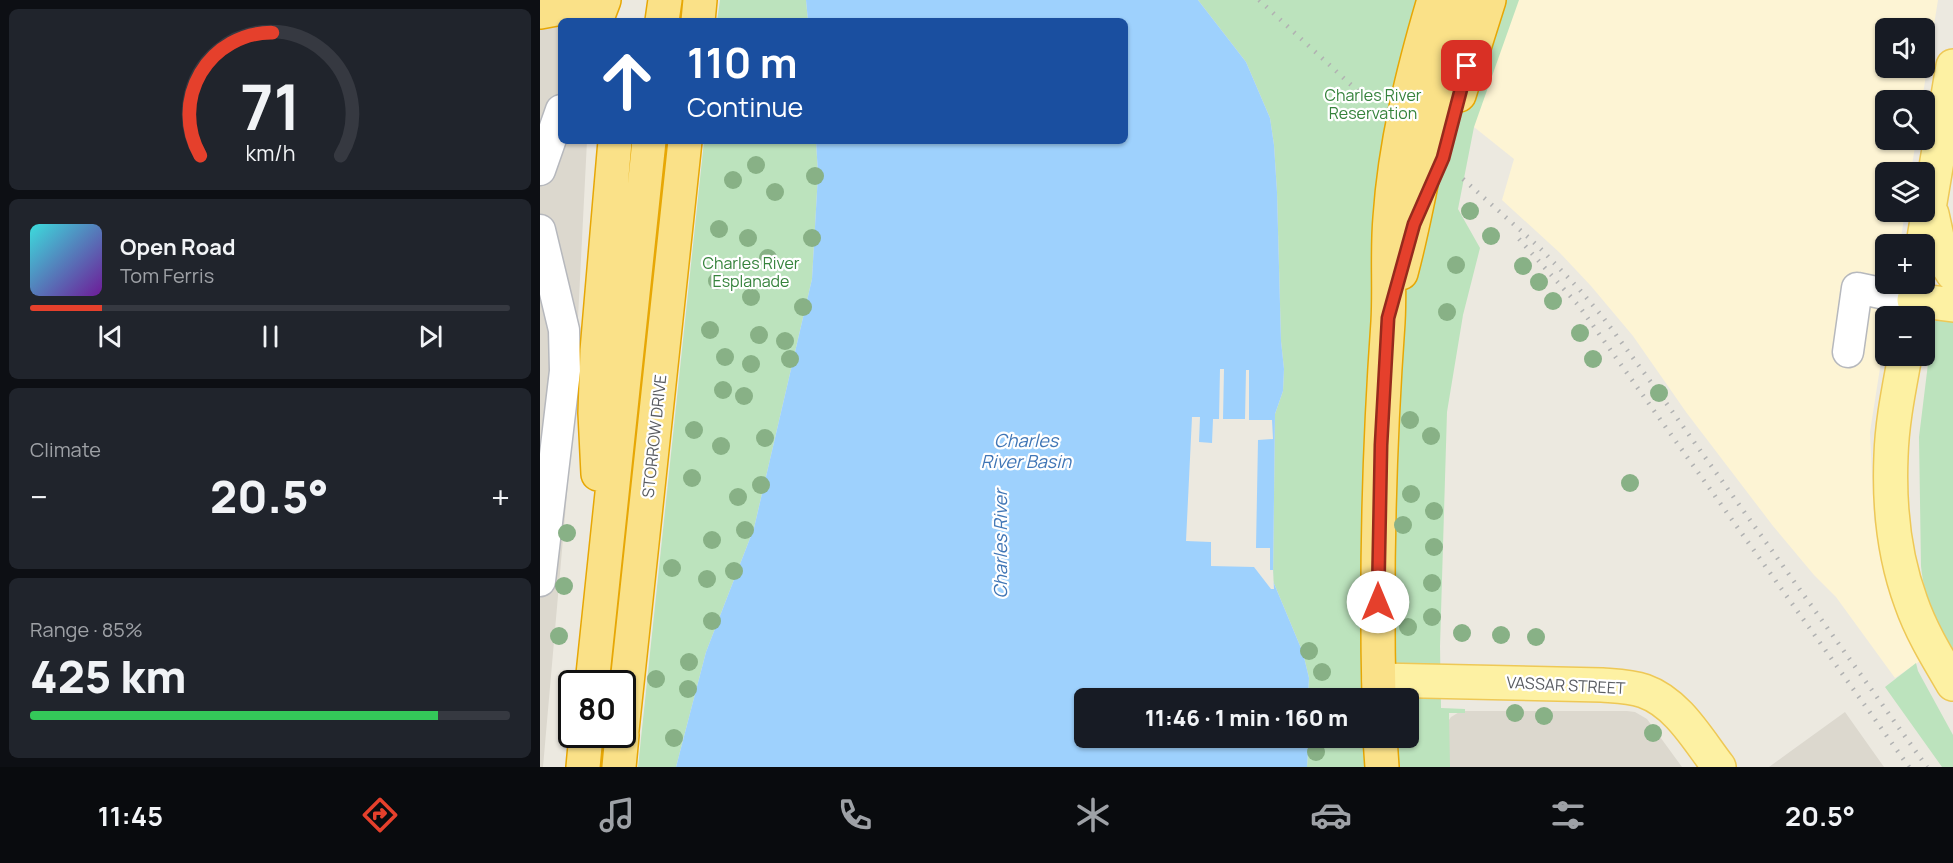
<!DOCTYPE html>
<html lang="en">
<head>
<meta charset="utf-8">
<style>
	:root { --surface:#171b24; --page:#20242c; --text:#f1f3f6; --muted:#9ea1a6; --line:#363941; --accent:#e5402c }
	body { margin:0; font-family:Manrope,sans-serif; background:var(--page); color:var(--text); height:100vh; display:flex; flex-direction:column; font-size:22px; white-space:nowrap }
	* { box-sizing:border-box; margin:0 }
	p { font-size:20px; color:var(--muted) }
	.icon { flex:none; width:33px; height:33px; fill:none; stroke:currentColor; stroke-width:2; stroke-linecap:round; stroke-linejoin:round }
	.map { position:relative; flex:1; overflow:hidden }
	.side { display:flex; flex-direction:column; gap:9px; padding:9px; background:#0d0f14; width:540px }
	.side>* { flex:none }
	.hud { position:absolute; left:18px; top:18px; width:570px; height:126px; border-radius:9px; box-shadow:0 2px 4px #0004; background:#1a4fa0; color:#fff; overflow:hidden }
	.buttons { position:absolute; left:1335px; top:18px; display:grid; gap:12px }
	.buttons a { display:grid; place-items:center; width:60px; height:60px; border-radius:9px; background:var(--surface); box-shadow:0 2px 4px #0004; font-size:30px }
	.speed { position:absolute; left:18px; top:670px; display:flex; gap:12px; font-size:30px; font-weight:700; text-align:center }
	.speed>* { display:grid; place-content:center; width:78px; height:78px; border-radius:50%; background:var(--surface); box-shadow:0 2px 4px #0004; line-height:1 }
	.speed .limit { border:3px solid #111; border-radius:9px; background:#fff; color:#111 }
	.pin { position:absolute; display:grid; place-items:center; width:51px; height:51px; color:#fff; margin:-26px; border-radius:12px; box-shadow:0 3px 9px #0006 }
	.me { position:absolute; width:66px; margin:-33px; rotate:0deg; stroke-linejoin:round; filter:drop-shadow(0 0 4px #0008) }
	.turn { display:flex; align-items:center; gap:21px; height:126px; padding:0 30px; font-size:27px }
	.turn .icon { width:78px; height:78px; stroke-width:2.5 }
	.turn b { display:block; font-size:42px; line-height:51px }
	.big { font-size:45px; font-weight:800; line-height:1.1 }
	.side .widget { flex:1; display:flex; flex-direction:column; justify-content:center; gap:9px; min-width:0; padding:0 21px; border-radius:9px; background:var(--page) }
	.side .dial { align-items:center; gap:0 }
	.dial svg { height:156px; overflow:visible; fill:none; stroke:var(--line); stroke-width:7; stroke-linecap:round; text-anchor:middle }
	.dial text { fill:var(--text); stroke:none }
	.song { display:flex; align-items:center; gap:18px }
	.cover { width:72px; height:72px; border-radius:9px; background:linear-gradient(135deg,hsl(180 70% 55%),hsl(280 70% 35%)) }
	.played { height:6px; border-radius:3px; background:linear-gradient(90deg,var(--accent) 15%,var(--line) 15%) }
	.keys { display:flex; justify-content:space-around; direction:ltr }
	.heat { display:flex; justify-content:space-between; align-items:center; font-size:33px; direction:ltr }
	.charge { height:9px; border-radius:4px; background:linear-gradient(90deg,#34c759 85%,var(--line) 0) }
	.trip { position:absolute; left:534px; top:688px; width:345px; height:60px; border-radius:9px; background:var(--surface); box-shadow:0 2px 4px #0004; font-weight:800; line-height:60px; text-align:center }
	.menu { display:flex; height:96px; justify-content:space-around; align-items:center; background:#090b0e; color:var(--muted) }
	.menu .icon { width:42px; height:42px }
	.menu .current { color:var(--accent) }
	.menu b { font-size:27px; color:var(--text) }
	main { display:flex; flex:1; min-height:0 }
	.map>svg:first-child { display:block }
	.commercial { fill:#fdf4d4; fill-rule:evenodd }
	.education { fill:#dcd8ce }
	.green { fill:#bce3bd }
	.water { fill:#9ed1fd }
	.pier { fill:#ece9e0 }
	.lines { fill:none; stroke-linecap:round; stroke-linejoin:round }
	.minor-casing { stroke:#b6b8bd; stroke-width:33 }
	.major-casing { stroke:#eec856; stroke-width:36 }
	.highway-casing { stroke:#e7a705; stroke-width:36 }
	.minor { stroke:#fff; stroke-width:30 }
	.major { stroke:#fdf1a3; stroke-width:33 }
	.highway { stroke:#fae188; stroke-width:33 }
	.rail { stroke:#b1b2b2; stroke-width:4.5; stroke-dasharray:1.5 8; stroke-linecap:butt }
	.tree { fill:#88b186 }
	.route-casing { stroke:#952a1d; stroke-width:15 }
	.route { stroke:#e5402c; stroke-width:10 }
	.labels { text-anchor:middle; stroke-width:4.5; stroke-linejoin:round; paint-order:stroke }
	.park-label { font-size:16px; fill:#36833c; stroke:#fff }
	.street-label { font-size:16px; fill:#595c61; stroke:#fff }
	.water-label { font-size:18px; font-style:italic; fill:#4076b6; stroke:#fff }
</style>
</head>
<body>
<main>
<section class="side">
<div class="widget dial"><svg viewBox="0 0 100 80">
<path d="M14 69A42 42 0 1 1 86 69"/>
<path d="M14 69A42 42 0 0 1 51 6" stroke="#e5402c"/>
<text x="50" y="56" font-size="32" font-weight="700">71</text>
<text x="50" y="72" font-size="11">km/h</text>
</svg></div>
<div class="widget">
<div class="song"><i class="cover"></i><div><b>Open Road</b><p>Tom Ferris</p></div></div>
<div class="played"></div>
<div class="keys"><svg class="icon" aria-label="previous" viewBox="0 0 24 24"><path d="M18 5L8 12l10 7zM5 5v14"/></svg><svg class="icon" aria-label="pause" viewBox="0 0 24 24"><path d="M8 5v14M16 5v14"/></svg><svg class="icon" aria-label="next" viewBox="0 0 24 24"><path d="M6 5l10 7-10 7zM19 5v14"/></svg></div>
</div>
<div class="widget"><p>Climate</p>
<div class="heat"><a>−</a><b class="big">20.5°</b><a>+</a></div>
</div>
<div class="widget"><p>Range · 85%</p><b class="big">425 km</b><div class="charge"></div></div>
</section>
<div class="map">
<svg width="1413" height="767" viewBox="0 0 1413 767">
	<rect width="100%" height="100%" fill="#ece9e0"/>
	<path class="commercial" d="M974 0H1398L1382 100H1346V140H1376L1371 172H1346V212H1365L1360 244H1346V284H1354L1349 316H1346L1345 336 1330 432 1334 520 1363 628 1380 661 1355 678 1296 597 1274 575 1233 526 1146 412 1093 336 1051 286 1020 253 962 200 974 159 934 127 942 96ZM1346 28H1384V68H1346Z"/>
	<path class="education" d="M0 0H48L46 21H21V141H47L32 436 3 767H0Z
		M921 711H1087L1095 712 1107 719 1142 767H905L907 723 911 717Z
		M1305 712 1344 767H1229L1251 751Z"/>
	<path class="green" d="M180 0H266L268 21H177Z
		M658 0H979L934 127 918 209 940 248 923 315 907 412 900 646 901 708 925 709V713H909L910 767H767L769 738H868V699H768L769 678 763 653 733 581 735 414 743 391 744 369 741 341 737 192 734 145 730 118 706 62Z
		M164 141H276L278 174 272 279 214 528 166 652 136 767H98Z
		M1398 319 1413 322V653C1398 624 1384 600 1381 566L1379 437 1393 323Z
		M1376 663 1378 671 1413 735V767H1402L1345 687Z"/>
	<path class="water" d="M266 0H658L706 62 730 118 734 145 737 192 741 341 744 369 743 391 735 414 733 581 763 653 769 678 768 699H544V738H769L767 767H136L166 652 214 528 272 279 278 174 276 141H585V21H268Z"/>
	<path class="pier" d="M680 369H684L683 419H705L706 370H709V420H732L733 439 718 440 716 548H730V570H733L734 589H731L714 567 671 566V542L646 541 652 417H660L659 442 672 443 673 419H679Z"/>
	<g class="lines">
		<g class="minor-casing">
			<path id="minor" d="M0 170 21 110
				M0 230 24 330 25 371 0 581
				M1308 352 1317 288 1374 300"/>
		</g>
		<g class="major-casing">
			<path id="major" d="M1392 214 1401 255 1413 274
				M1383 244 1413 66
				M1374 300 1413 305
				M1365 356C1359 389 1352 422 1351 456 1349 504 1354 556 1371 602 1381 631 1397 657 1413 684
				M839 680 1062 685C1076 686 1090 686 1104 691 1138 703 1158 740 1179 767"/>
		</g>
		<g class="highway-casing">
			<path id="highway" d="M0 12 16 9 42 0
				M56 21 64 0
				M122 21 125 0
				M158 21 160 0
				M919 95 949 0
				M861 273C885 183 895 90 922 0
				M58 474 55 413 57 351 75 141
				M52 684 109 141
				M839 699C836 573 839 448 848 322 850 288 847 252 850 218 855 144 873 71 894 0
				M82 730 145 141
				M840 738 842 767
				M43 767 46 735
				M79 767 82 735"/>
		</g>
		<use href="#minor" class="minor"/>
		<use href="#major" class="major"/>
		<use href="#highway" class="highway"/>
		<path class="rail" d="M719 0 822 95
			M923 179 999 247 1039 289 1062 316 1119 393 1387 767
			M979 239 1039 306 1369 767"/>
	</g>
	<g class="tree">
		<circle cx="216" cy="165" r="9"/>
		<circle cx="275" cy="176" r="9"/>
		<circle cx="193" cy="180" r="9"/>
		<circle cx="235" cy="192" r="9"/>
		<circle cx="930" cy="211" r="9"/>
		<circle cx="179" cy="229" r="9"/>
		<circle cx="951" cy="236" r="9"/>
		<circle cx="208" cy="238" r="9"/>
		<circle cx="272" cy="238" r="9"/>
		<circle cx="228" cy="258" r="9"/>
		<circle cx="916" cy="265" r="9"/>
		<circle cx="983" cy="266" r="9"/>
		<circle cx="177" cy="281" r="9"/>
		<circle cx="999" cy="282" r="9"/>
		<circle cx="211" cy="297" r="9"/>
		<circle cx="1013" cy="301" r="9"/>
		<circle cx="263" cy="307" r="9"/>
		<circle cx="907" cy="312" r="9"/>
		<circle cx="170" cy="330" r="9"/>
		<circle cx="1040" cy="333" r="9"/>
		<circle cx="219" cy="335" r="9"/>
		<circle cx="245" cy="341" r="9"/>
		<circle cx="185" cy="357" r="9"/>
		<circle cx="250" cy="359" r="9"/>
		<circle cx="1053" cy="359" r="9"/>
		<circle cx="211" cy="364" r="9"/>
		<circle cx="183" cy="390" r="9"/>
		<circle cx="1119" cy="393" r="9"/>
		<circle cx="204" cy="396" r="9"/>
		<circle cx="870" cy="420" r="9"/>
		<circle cx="154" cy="430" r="9"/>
		<circle cx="891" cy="436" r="9"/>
		<circle cx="225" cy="438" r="9"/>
		<circle cx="181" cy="446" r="9"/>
		<circle cx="152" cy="478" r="9"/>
		<circle cx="1090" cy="483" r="9"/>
		<circle cx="221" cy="485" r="9"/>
		<circle cx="871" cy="494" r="9"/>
		<circle cx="198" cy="497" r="9"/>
		<circle cx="894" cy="511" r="9"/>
		<circle cx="863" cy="525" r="9"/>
		<circle cx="205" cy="530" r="9"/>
		<circle cx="27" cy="533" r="9"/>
		<circle cx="172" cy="540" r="9"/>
		<circle cx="894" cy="547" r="9"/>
		<circle cx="132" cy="568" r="9"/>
		<circle cx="194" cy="571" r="9"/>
		<circle cx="167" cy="579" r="9"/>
		<circle cx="892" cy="583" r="9"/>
		<circle cx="24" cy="586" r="9"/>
		<circle cx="892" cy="617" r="9"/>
		<circle cx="172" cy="621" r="9"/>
		<circle cx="868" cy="627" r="9"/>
		<circle cx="922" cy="633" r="9"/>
		<circle cx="961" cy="635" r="9"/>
		<circle cx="19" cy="636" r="9"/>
		<circle cx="996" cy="637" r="9"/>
		<circle cx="769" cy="651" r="9"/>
		<circle cx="149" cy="662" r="9"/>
		<circle cx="782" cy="672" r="9"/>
		<circle cx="116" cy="679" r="9"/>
		<circle cx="148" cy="689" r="9"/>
		<circle cx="975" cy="713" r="9"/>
		<circle cx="1004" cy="716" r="9"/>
		<circle cx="1113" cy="733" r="9"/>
		<circle cx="134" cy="738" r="9"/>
		<circle cx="776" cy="752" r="9"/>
	</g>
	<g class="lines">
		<g class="route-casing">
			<path id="route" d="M838 602 841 445 848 318 874 224 903 158 927 66"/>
		</g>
		<use href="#route" class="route"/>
	</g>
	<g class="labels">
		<g class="park-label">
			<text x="833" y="101">Charles River<tspan x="833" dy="18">Reservation</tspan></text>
			<text x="211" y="269">Charles River<tspan x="211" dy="18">Esplanade</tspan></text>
		</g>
		<g class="street-label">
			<text transform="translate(114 436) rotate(-84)" y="6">STORROW DRIVE</text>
			<text transform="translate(1026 685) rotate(3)" y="6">VASSAR STREET</text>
		</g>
		<g class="water-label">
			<text x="486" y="447">Charles<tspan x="486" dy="21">River Basin</tspan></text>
			<text transform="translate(461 544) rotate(-90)" y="6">Charles River</text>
		</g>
	</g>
</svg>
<div class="buttons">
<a><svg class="icon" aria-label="sound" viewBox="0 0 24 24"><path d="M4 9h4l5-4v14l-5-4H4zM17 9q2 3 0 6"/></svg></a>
<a><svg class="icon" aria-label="search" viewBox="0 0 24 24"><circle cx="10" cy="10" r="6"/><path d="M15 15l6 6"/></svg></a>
<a><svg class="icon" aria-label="layers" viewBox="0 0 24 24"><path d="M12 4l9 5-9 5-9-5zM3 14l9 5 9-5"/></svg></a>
<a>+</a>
<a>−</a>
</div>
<div class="speed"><div class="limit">80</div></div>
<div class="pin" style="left:927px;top:66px;background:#d93025"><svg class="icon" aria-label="arrive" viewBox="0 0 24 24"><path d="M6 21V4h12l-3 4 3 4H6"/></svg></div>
<svg class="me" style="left:838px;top:602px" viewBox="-20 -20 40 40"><circle r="19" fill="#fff"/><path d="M0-13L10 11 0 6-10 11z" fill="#e5402c"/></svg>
<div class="trip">11:46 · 1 min · 160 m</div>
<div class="hud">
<div class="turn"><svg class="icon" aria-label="ahead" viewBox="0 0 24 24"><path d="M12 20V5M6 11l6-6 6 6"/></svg><div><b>110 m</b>Continue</div></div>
</div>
</div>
</main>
<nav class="menu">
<b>11:45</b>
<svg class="icon current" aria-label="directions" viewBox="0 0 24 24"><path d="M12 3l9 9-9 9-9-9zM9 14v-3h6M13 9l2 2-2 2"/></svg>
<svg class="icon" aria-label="music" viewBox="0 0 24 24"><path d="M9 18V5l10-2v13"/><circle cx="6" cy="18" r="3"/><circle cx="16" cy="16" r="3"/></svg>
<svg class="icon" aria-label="phone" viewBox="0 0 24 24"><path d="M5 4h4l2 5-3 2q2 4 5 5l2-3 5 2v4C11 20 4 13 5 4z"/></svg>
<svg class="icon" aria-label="climate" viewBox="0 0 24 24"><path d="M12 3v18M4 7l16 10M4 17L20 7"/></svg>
<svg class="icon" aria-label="car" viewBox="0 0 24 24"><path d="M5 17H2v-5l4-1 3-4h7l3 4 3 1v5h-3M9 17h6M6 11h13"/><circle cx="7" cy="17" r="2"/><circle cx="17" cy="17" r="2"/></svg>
<svg class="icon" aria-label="filters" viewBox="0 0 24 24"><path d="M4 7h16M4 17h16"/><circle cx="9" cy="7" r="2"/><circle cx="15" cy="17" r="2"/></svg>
<b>20.5°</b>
</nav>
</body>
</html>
